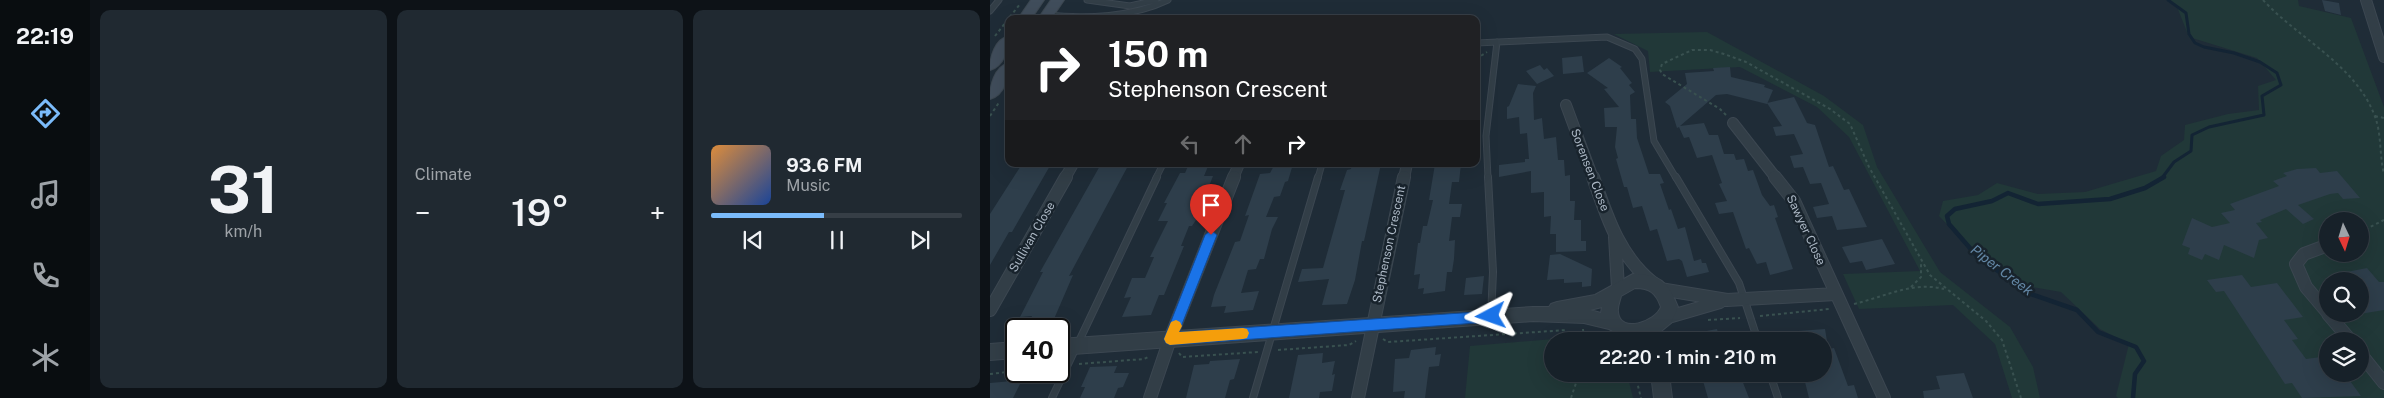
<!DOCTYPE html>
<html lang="en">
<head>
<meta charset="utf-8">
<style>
	:root { --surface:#172129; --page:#202931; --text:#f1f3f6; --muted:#9ea3a8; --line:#363e46; --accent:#7bbbfb }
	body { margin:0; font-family:"Public Sans",sans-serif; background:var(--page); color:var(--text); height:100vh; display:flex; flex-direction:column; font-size:19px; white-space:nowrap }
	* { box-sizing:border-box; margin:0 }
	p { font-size:16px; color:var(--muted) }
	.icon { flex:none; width:28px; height:28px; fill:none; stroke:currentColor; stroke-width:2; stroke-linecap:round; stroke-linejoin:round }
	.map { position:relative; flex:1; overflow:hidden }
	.drawer { display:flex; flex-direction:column; gap:10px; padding:10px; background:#0d1217; width:900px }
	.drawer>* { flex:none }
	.guide { position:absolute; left:15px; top:15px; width:475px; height:152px; border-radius:10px; box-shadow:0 5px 20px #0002,0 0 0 1px var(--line); background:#202124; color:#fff; overflow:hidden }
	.needle { width:32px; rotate:176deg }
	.controls { position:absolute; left:1329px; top:212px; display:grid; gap:10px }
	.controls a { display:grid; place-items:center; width:50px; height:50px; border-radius:50%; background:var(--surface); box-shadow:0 5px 20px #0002,0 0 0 1px var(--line); font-size:25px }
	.speed { position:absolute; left:15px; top:318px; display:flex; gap:10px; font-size:25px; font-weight:700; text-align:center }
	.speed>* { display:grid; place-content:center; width:65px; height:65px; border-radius:50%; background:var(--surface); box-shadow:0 5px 20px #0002,0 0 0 1px var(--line); line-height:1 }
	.speed .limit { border:2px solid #111; border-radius:8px; background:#fff; color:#111 }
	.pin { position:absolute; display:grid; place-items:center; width:42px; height:42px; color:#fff; margin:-51px -21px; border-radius:50% 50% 50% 0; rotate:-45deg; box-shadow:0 0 5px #0007 }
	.pin .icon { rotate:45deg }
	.me { position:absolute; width:55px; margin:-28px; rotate:266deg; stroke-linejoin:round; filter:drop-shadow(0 0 4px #0008) }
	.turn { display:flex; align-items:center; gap:18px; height:105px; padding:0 20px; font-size:22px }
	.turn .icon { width:65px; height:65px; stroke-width:2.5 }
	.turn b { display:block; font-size:35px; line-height:42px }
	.lanes { display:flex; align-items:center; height:48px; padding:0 20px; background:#0003; justify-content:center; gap:25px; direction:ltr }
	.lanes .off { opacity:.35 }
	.big { font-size:38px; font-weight:600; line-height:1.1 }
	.drawer .widget { flex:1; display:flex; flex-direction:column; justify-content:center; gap:8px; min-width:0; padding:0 18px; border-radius:10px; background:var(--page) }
	.drawer .dial { align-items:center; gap:0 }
	.dial b { font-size:65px; line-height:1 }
	.song { display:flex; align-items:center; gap:15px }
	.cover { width:60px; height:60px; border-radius:8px; background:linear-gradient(135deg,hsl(30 70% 55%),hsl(220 70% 35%)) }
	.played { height:5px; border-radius:2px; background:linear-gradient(90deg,var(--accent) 45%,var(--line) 45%) }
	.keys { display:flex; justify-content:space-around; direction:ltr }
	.heat { display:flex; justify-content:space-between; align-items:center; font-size:28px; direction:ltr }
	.drawer .tiles { flex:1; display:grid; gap:10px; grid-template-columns:repeat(3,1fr) }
	.trip { position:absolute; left:554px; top:332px; width:288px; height:50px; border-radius:25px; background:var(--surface); box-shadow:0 5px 20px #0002,0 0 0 1px var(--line); font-weight:600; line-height:50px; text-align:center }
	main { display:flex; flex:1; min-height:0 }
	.tab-bar { display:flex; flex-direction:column; width:90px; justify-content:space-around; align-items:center; background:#090d10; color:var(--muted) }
	.tab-bar .icon { width:35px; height:35px }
	.tab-bar .current { color:var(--accent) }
	.tab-bar b { font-size:22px; color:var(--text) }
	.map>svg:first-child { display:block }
	.green { fill:#213838; fill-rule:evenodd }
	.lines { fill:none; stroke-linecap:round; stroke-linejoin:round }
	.stream-far1 { stroke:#132434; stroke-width:3 }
	.stream { stroke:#132434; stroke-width:4.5 }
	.building { fill:#2e3e4b }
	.service-far1-casing { stroke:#3c4751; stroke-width:7 }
	.service-casing { stroke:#3c4751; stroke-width:8 }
	.minor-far1-casing { stroke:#3c4751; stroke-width:12 }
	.minor-casing { stroke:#3c4751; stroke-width:14 }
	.tertiary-casing { stroke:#3c4751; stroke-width:2 }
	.secondary-casing { stroke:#3c4751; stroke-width:2 }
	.path { stroke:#395150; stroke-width:2; stroke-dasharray:3 3; stroke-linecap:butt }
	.service-far1 { stroke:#323e47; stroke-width:5 }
	.service { stroke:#323e47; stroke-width:6 }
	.minor-far1 { stroke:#323e47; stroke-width:10 }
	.minor { stroke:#323e47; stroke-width:12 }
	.tertiary { fill:#323e47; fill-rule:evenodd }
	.secondary { fill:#404d5b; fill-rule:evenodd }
	.route { fill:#1a73e8; stroke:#114b97 }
	.slow { fill:#f59e0b }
	.labels { text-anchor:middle; stroke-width:5; stroke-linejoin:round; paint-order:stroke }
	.street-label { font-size:12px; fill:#acb8c5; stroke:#18232c }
	.water-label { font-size:14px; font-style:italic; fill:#6387a5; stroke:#18232c }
</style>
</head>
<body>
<main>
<nav class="tab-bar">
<b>22:19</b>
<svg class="icon current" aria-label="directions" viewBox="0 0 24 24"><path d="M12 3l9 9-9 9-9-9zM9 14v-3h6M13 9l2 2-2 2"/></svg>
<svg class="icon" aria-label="music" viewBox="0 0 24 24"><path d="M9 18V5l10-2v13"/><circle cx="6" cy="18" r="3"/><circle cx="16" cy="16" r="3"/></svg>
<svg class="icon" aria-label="phone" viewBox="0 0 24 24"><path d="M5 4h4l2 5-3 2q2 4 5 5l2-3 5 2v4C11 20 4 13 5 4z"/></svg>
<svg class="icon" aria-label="climate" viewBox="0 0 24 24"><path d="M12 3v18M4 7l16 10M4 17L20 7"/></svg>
</nav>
<section class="drawer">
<div class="tiles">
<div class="widget dial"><b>31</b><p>km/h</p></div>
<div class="widget"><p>Climate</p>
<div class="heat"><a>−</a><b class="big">19°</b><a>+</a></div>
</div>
<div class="widget">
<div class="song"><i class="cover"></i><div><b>93.6 FM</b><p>Music</p></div></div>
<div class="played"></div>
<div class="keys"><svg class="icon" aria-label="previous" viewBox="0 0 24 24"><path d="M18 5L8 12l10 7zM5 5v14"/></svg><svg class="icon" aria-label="pause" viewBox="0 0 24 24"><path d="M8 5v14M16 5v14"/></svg><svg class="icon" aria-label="next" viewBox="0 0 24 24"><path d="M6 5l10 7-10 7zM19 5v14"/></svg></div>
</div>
</div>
</section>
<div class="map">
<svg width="1394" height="398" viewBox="0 0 1394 398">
	<rect width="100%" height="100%" fill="#1f2c37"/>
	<path class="green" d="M1177 0H1308L1309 6 1361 18 1394 107V398H1128L1126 396 1139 344 1110 329 1071 292 1037 286 982 250 949 216 953 201 988 195 1007 183 1048 194 1095 192 1166 171 1171 156 1194 140 1195 125 1238 114 1269 110 1268 86 1286 80 1267 58 1199 37 1187 7ZM1338 221H1370V254H1338ZM1338 281H1370V314H1338ZM1338 341H1370V374H1338Z
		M717 32 834 96 873 125 887 167 950 272 1020 327 1043 367 1050 398H1022L1005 344 963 305 869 309 853 274 930 271 859 137 827 107 750 67 660 72 658 51 624 34Z
		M612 335 617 341H562V374H637L643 398H475L480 346Z"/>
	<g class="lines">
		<path class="stream-far1" d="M1172 178 1184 162 1201 151 1202 135 1219 127 1274 115 1272 96 1291 85 1287 73 1270 62 1244 53 1214 47 1205 43 1199 34 1196 13 1178 0"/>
		<path class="stream" d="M1143 398 1145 374 1154 361 1146 347 1108 332 1087 310 1038 293 986 255 959 224 957 216 965 209 1002 201 1018 193 1048 204 1120 199 1155 188 1174 177"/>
	</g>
	<path class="building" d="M1332 0 1349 3 1351 15 1335 11Z
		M592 56 594 72 573 74 572 58Z
		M619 58 632 67 630 68 642 83 639 85 645 92 640 95 641 119H646L647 138 659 174H670L674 183 670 184 679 210 681 209 688 229 695 227 704 261 711 259 712 263H716L719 272 697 277 692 261 689 259 677 261 667 229 660 231 652 206 643 208 637 187H634L626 159 628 158 625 147 627 127H615L614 108 629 107 614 89 618 88 597 73Z
		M550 65 554 70 557 68 564 76 547 84 536 71Z
		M740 67 741 77 775 85 774 87 783 90 777 104 737 94 726 95 690 126 714 123 719 135H728L734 154H744L746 160 754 159 758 171 763 170 772 195 780 206 784 205 788 217 785 218 803 269 780 275 776 262 767 264 759 248 756 249 743 212 729 214 725 203 737 201 729 184 732 183 722 155 707 158 699 137 694 138 689 127 687 128 680 106 675 102 697 84 695 73 724 71 723 68Z
		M528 84 546 86 543 93 544 120 552 118 554 139 566 137 568 160H574L575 176 580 175V201H585L584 220H591V241H596V251L566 252V234H560L561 216 554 217V192L541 193V171L509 177V165L535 162V159H539L537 133 530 134 529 117 517 119V107L519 106Z
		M804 97 817 123 825 125 839 167 843 166 854 190 859 189 877 227 847 230 842 216 827 218 823 207 839 204 831 183 820 184 813 167 804 168 800 156 813 154 804 134 786 136 783 127 792 126 777 103Z
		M32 164H61L22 232H19L0 265V214Z
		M111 164H139L79 276 83 275 64 319 39 322 42 316 30 317 53 272H50Z
		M199 164H219L214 176H223L206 220 202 226H199L191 246H194L174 295H169L161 315 132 317 141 297 134 298 142 278H155L164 257H160L178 221H168L177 203H174L190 173H195Z
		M285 164H303L298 181 295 182 290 196 284 197 276 217H288L282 229 274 259H270L266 269 258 270 251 293 269 291 263 310 234 313 236 306 221 307 224 295 245 242 250 241 259 215 255 216 270 174 280 173Z
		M362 164H391L374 241H372L365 280 357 304 332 305 339 279 308 282 312 269 333 268 355 190H350L357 170 361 169Z
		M445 164H471L469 182H462L459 204H472L470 217H462L459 241 465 240 464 259 462 272H457L455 291 433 294 434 288 428 289 430 274 424 275 428 243H430L433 226H437L443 200H439Z
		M1326 168 1330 173 1347 171 1370 198 1353 199 1348 193 1340 194 1308 205 1324 219 1313 224 1296 209 1270 220 1272 222 1266 223 1278 238 1269 240 1264 258 1234 245 1229 260 1215 254 1212 260 1198 254 1200 248 1192 245 1202 218 1222 227 1240 223 1231 213 1245 210 1240 204 1289 186 1283 181 1297 176 1293 173 1307 169Z
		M892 239 905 264 876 270 872 261 860 263 852 247Z
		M570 254 602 269 601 286 592 287V282L574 283V279L557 280 560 255Z
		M1377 268 1389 282H1394V310L1370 314V281H1342L1341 275Z
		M1252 275 1261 287 1287 283 1313 317 1294 320 1308 339 1302 340 1316 359 1338 356V374H1355L1371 396 1312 398 1302 383 1295 384 1234 291 1226 292 1217 280Z
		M494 276 492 294 474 295 476 278Z
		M727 329 730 341H708L706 333Z
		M835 329 837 341H797L795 332Z
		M446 347 445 355 451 354 449 366 439 367 435 398H414L415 391 403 392 405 359 419 358 421 350Z
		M844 348 858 386 864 385 868 398H819L813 374H832V350Z
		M333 353 332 363 345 361 342 375 345 374 342 391 330 392 329 398H299L308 355Z
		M250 359 244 379 240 380 235 398H196L204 365 219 364 220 361Z
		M127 366 124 373H139L133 387 128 388 124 398H90L95 387H91L100 367Z
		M974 373 983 398H934L933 391 950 389 946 376Z
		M711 374H741L744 383 752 380 759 398H718Z
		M32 380 23 398H0V383Z"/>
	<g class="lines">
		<g class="service-far1-casing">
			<path id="service-far1" d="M97 0 140 6 166 0
				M0 11 9 0
				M57 15C96 19 143 17 178 0
				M486 43 617 37 645 49 652 59 664 141 686 178
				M166 178 173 164
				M328 178 332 164
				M498 178 496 136 507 42"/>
		</g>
		<g class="service-casing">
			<path id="service" d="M498 177 503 272 501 317
				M686 177 749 283 768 341
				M780 374 788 398
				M62 398 167 177
				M263 398 328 177"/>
		</g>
		<g class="minor-far1-casing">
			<path id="minor-far1" d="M1376 0 1394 57
				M576 105 603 178
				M743 123 786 178
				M75 178 83 164
				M243 178 249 164
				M414 178 417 164"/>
		</g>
		<g class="minor-casing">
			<path id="minor" d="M603 177C617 217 629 256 663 283
				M785 177 804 201 894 398
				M625 237 628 288
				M1338 245 1314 254 1306 264 1316 287 1338 313
				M670 289 737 300 846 294
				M0 310 76 177
				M1338 314 1361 341
				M675 318 730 302
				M1370 353 1394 383
				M160 398 180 339 244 177
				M368 398 414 177"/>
		</g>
		<g class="tertiary-casing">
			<path id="tertiary" d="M643 274C670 274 678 282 688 307L681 323 670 332 650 339 636 338 619 329 594 323 543 321 69 355V339L543 307H559L561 304 567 302 605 295ZM645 288C660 288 666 293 671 307 665 322 630 334 628 312 627 307 630 301 631 296ZM612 307 611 313 600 310Z
				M26 342V358L0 360V344Z
				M661 374H679L682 398H664Z"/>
		</g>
		<g class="secondary-casing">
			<path id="secondary" d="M41 0H54L41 19H28Z
				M61 0H74L61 19H48Z
				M19 36C19 48 14 66 0 70 0 57 5 39 19 36Z
				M19 63C19 76 15 95 0 99 0 86 4 67 19 63Z"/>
		</g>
		<path class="path" d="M1273 0C1308 38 1364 64 1384 114 1392 133 1389 154 1394 174
			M5 36 30 4
			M486 59 497 52
			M736 115 730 109 672 74 670 70 672 64 702 50H720L734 54 756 62 840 109 860 124 879 167 940 275 996 321 1012 340 1031 398
			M0 116 10 101
			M1385 116 1394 118
			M1370 232 1394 220
			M921 287 931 277V262
			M864 304C894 297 923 281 954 289
			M770 316 839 309
			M718 320 750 318
			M593 329 594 341
			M393 339 398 342 577 330
			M288 350 359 345 366 341
			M189 353 192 357 268 352
			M89 364 154 359 160 356
			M0 374 26 371
			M645 374 651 398
			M581 398 589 374"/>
		<use href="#service-far1" class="service-far1"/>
		<use href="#service" class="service"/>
		<use href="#minor-far1" class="minor-far1"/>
		<use href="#minor" class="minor"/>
		<use href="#tertiary" class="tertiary"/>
		<use href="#secondary" class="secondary"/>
	</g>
	<path class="route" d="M221 230 227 235 189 332 501 311 506 313 508 316 506 320 501 322 180 345 176 343 174 339 215 235Z"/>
	<path class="slow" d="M186 320 190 322 192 326 189 332 253 328 257 329 259 333 257 338 253 339 180 345 176 343 174 339 181 322Z"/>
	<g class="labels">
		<g class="street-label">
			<text transform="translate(600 170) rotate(69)" y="4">Sorensen Close</text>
			<text transform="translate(816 230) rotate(65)" y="4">Sawyer Close</text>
			<text transform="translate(42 237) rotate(-60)" y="4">Sullivan Close</text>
			<text transform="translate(399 244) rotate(-78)" y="4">Stephenson Crescent</text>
		</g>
		<g class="water-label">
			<text transform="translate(1012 270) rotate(37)" y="5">Piper Creek</text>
		</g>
	</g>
</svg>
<div class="controls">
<a><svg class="needle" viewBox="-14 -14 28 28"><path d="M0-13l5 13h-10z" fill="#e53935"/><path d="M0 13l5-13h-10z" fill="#9ea3a8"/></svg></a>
<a><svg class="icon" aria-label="search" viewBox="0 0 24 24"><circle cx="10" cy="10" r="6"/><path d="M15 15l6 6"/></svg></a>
<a><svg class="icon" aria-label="layers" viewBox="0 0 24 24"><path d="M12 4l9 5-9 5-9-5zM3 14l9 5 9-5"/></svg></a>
</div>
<div class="speed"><div class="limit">40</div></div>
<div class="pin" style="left:221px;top:235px;background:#d93025"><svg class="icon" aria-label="arrive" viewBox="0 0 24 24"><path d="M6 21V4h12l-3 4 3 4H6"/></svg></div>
<svg class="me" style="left:501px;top:316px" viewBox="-20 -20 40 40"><path d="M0-17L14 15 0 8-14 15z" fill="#1a73e8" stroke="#fff" stroke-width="4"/></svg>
<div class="trip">22:20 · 1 min · 210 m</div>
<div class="guide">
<div class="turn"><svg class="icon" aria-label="right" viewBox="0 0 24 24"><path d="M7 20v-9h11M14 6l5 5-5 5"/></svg><div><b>150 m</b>Stephenson Crescent</div></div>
<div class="lanes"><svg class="icon off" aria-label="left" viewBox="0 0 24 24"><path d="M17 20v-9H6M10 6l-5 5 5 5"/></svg><svg class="icon off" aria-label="ahead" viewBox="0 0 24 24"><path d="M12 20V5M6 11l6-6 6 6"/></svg><svg class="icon" aria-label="right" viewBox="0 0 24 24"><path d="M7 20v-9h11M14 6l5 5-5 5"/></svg></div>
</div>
</div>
</main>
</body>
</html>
